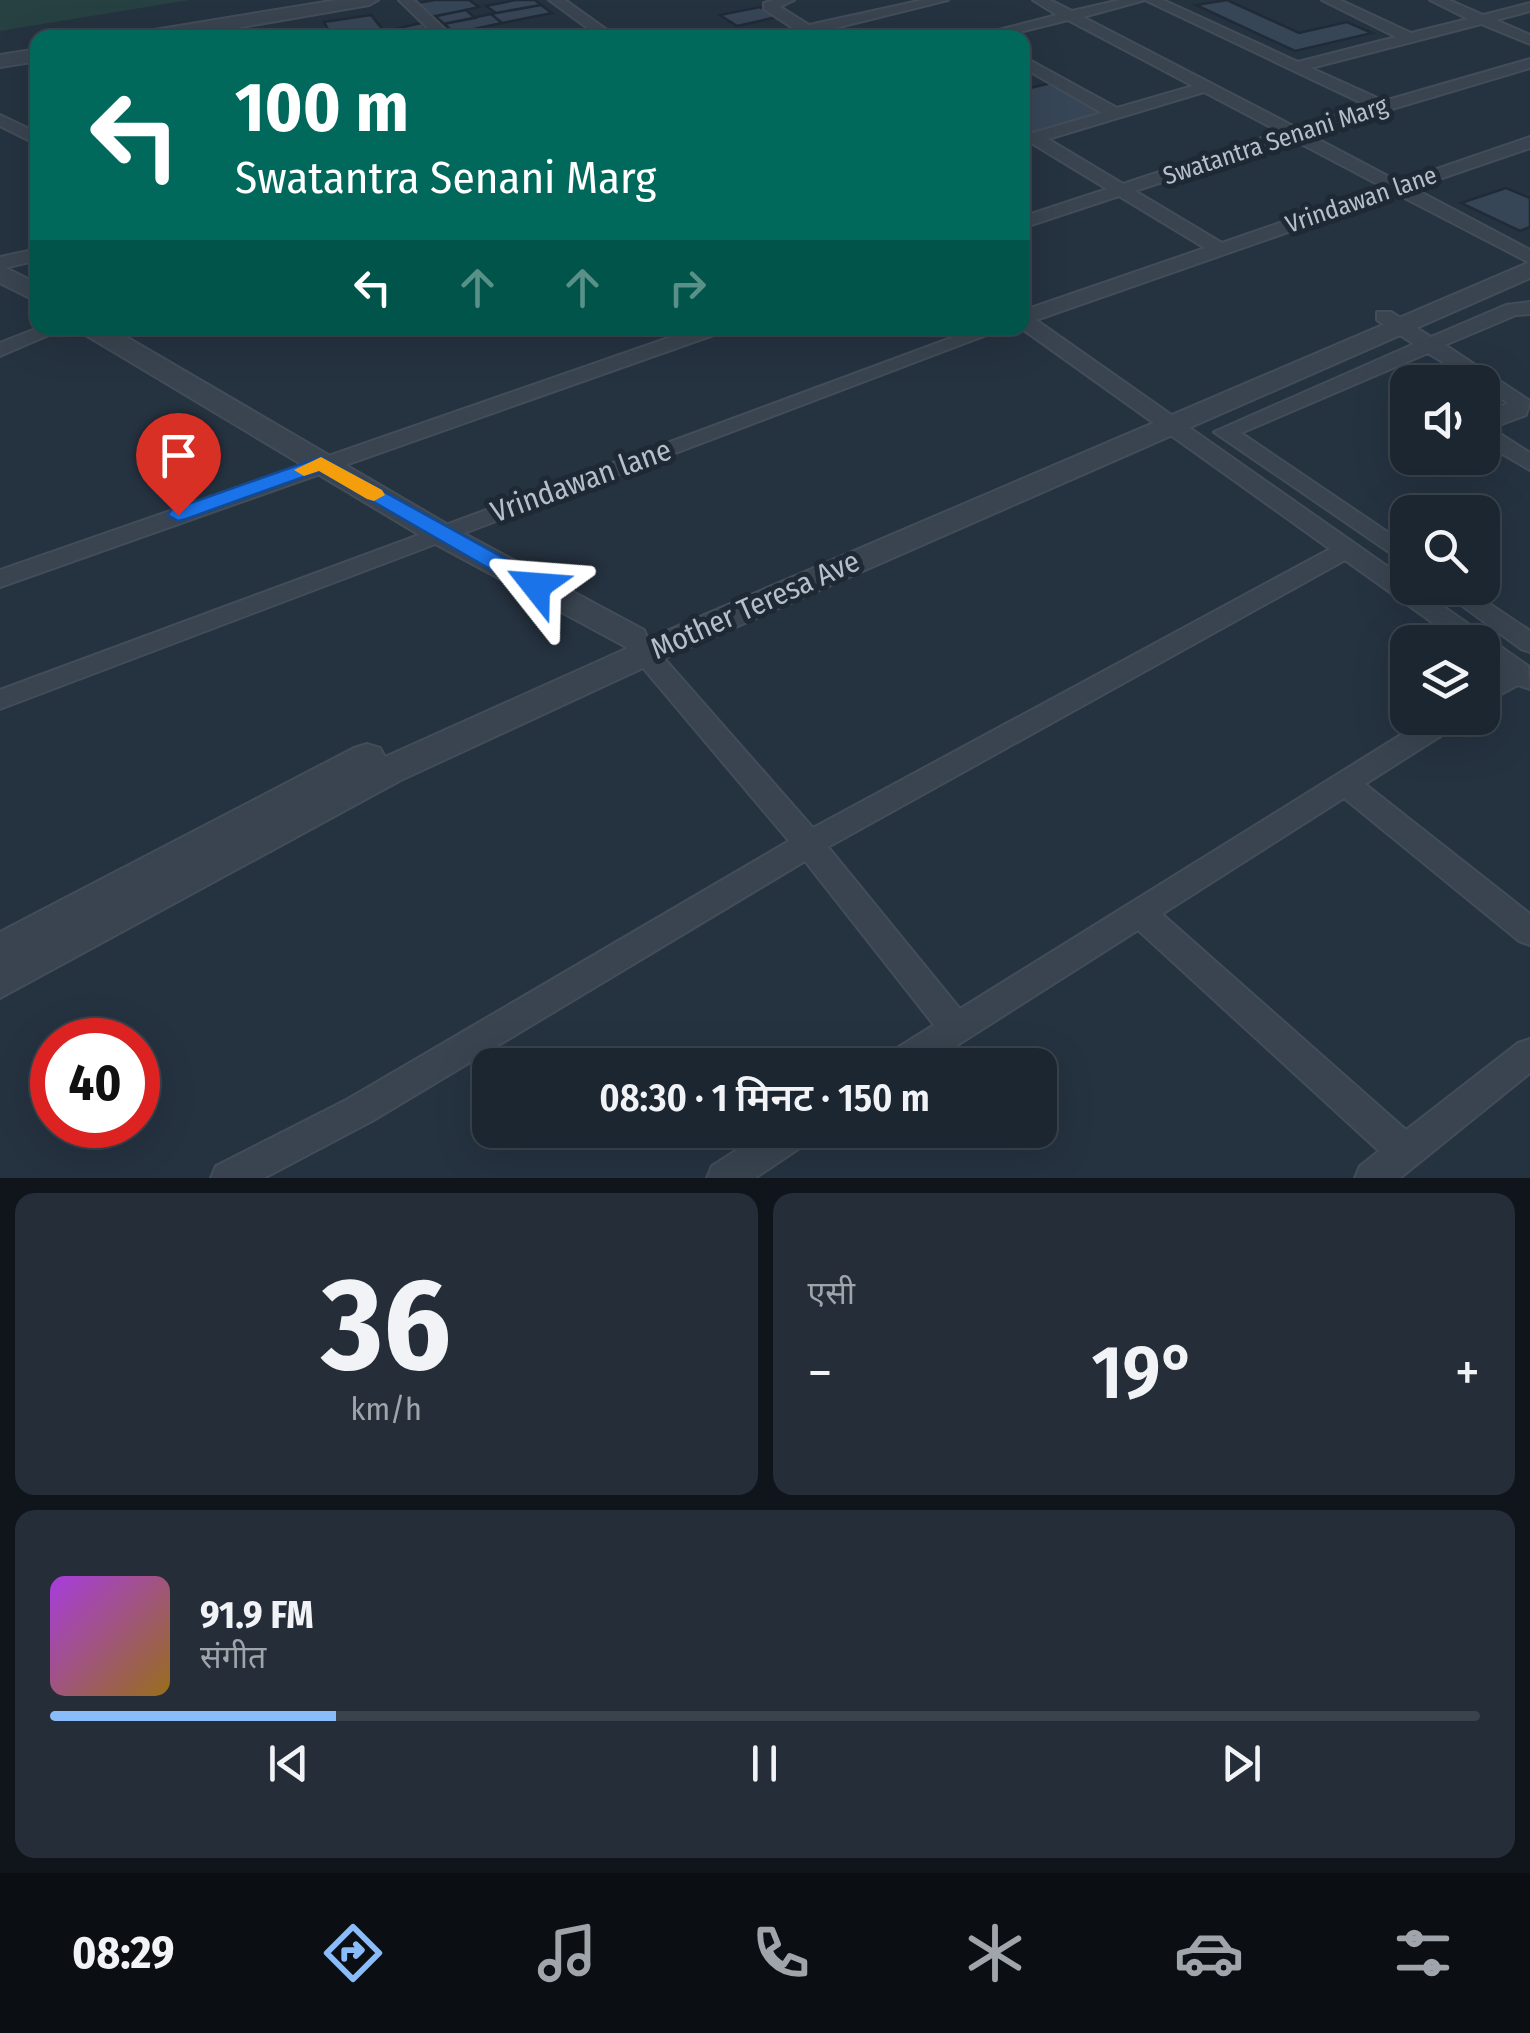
<!DOCTYPE html>
<html lang="hi">
<head>
<meta charset="utf-8">
<style>
	:root { --surface:#1c2630; --page:#252e38; --text:#f1f3f6; --muted:#a0a5ab; --line:#3a434c; --accent:#8bbcfa }
	body { margin:0; font-family:"Fira Sans Condensed","Noto Sans Devanagari",sans-serif; background:var(--page); color:var(--text); height:100vh; display:flex; flex-direction:column; font-size:38px; white-space:nowrap }
	* { box-sizing:border-box; margin:0 }
	p { font-size:32px; color:var(--muted) }
	.icon { flex:none; width:55px; height:55px; fill:none; stroke:currentColor; stroke-width:2; stroke-linecap:round; stroke-linejoin:round }
	.map { position:relative; height:1178px; overflow:hidden }
	.drawer { display:flex; flex-direction:column; gap:15px; padding:15px; background:#0f151a; flex:1 }
	.drawer>* { flex:none }
	.guide { position:absolute; left:30px; top:30px; width:1000px; height:305px; border-radius:20px; box-shadow:0 10px 40px #0002,0 0 0 2px var(--line); background:#00695c; color:#fff; overflow:hidden }
	.tools { position:absolute; left:1390px; top:365px; display:grid; gap:20px }
	.tools a { display:grid; place-items:center; width:110px; height:110px; border-radius:20px; background:var(--surface); box-shadow:0 10px 40px #0002,0 0 0 2px var(--line); font-size:50px }
	.speed { position:absolute; left:30px; top:1018px; display:flex; gap:20px; font-size:50px; font-weight:700; text-align:center }
	.speed>* { display:grid; place-content:center; width:130px; height:130px; border-radius:50%; background:var(--surface); box-shadow:0 10px 40px #0002,0 0 0 2px var(--line); line-height:1 }
	.speed .limit { border:15px solid #d22; background:#fff; color:#111 }
	.pin { position:absolute; display:grid; place-items:center; width:85px; height:85px; color:#fff; margin:-102px -42px; border-radius:50% 50% 50% 0; rotate:-45deg; box-shadow:0 0 10px #0007 }
	.pin .icon { rotate:45deg }
	.me { position:absolute; width:110px; margin:-55px; rotate:298deg; stroke-linejoin:round; filter:drop-shadow(0 0 8px #0008) }
	.turn { display:flex; align-items:center; gap:35px; height:210px; padding:0 40px; font-size:45px }
	.turn .icon { width:130px; height:130px; stroke-width:2.5 }
	.turn b { display:block; font-size:70px; line-height:85px }
	.lanes { display:flex; align-items:center; height:95px; padding:0 40px; background:#0003; justify-content:center; gap:50px; direction:ltr }
	.lanes .off { opacity:.35 }
	.big { font-size:75px; font-weight:600; line-height:1.1 }
	.drawer .tile { flex:1; display:flex; flex-direction:column; justify-content:center; gap:15px; min-width:0; padding:0 35px; border-radius:20px; background:var(--page) }
	.drawer .dial { align-items:center; gap:0 }
	.dial b { font-size:130px; line-height:1 }
	.song { display:flex; align-items:center; gap:30px }
	.cover { width:120px; height:120px; border-radius:15px; background:linear-gradient(135deg,hsl(280 70% 55%),hsl(40 70% 35%)) }
	.played { height:10px; border-radius:5px; background:linear-gradient(90deg,var(--accent) 20%,var(--line) 20%) }
	.keys { display:flex; justify-content:space-around; direction:ltr }
	.heat { display:flex; justify-content:space-between; align-items:center; font-size:55px; direction:ltr }
	.drawer .tiles { flex:1; display:grid; gap:15px; grid-template-columns:1fr 1fr }
	.tile:last-child { grid-column:span 2 }
	.trip { position:absolute; left:472px; top:1048px; width:585px; height:100px; border-radius:20px; background:var(--surface); box-shadow:0 10px 40px #0002,0 0 0 2px var(--line); font-weight:600; line-height:100px; text-align:center }
	.dock { display:flex; height:160px; justify-content:space-around; align-items:center; background:#0b0f13; color:var(--muted) }
	.dock .icon { width:70px; height:70px }
	.dock .current { color:var(--accent) }
	.dock b { font-size:45px; color:var(--text) }
	.map>svg:first-child { display:block }
	.green { fill:#274041 }
	.building { fill:#374657; stroke:#202b37; stroke-width:2.5 }
	.lines { fill:none; stroke-linecap:round; stroke-linejoin:round }
	.minor-casing { stroke:#424d59; stroke-width:4 }
	.tertiary-casing { stroke:#424d59; stroke-width:4 }
	.minor { fill:#394450; fill-rule:evenodd }
	.tertiary { fill:#394450; fill-rule:evenodd }
	.route { fill:#1a73e8; stroke:#114b97; stroke-width:2.5 }
	.slow { fill:#f59e0b }
	.labels { text-anchor:middle; stroke-width:10; stroke-linejoin:round; paint-order:stroke }
	.far-street-label { font-size:25px; fill:#b5bfcb; stroke:#1e2935 }
	.street-label { font-size:30px; fill:#b5bfcb; stroke:#1e2935 }
</style>
</head>
<body>
<div class="map">
<svg width="1530" height="1178" viewBox="0 0 1530 1178">
	<rect width="100%" height="100%" fill="#253240"/>
	<path class="green" d="M0 0H190L0 31Z"/>
	<path class="building" d="M435 0H469L479 7 433 17 417 3Z
		M516 0H535L541 5 496 13 486 6Z
		M1227 0 1299 33 1347 22 1372 33 1295 51 1196 5Z
		M541 5 552 13 502 23 491 14Z
		M760 7 777 17 737 26 720 15Z
		M466 10 475 18 444 24 435 16Z
		M491 14 502 23 455 33 444 24Z
		M371 15 384 31 333 38 324 22Z
		M421 23 431 32 402 38H375L372 34Z
		M1051 83 1110 112 1022 137V90Z
		M1506 188 1530 198V227L1520 231 1461 203Z"/>
	<g class="lines">
		<g class="minor-casing">
			<path id="minor" d="M399 0H414L454 38H438Z
				M549 0H565L618 38H601Z
				M773 0H794L780 7 809 25 923 0H948L819 32 826 38H808L764 9V3Z
				M1033 0H1050L1072 11 1120 0H1145L1083 17 1295 127 1368 106 1145 0H1163L1298 62 1396 37 1322 0H1340L1411 33 1468 19 1430 0H1449L1483 15 1530 3V11L1496 20 1530 35V44L1481 24 1311 68 1384 101 1530 59V68L1308 134 1399 182 1530 137V148L1413 188 1530 250V263L1397 194 1036 320 1408 581V588H1417L1528 666 1530 689 1518 685 1482 704V682L1500 672 1482 659V642H1460L1345 560 828 847 960 1009 1428 718H1461L1458 725 1365 784 1530 914V945L1519 941 1344 798 1162 914 1406 1130 1518 1043 1530 1039V1073L1400 1178H1355L1360 1166 1379 1151 1138 930 926 1065H881L886 1055 934 1025 805 861 372 1121 264 1178H211L216 1166 348 1099 789 841 623 644 619 638 623 632H641L813 828 1330 549 1021 328 1022 311 1205 248 1119 196 1022 228V217L1107 189 1033 144H1022V136L1102 113 1022 67V56L1117 108 1193 86 1068 20 995 38H967L1057 15ZM1204 92 1280 132 1123 184 1048 139ZM1292 139 1383 187 1222 243 1135 191Z
				M0 115 38 133V145L0 126Z
				M38 249V260L0 269V257Z
				M1530 302V314L1516 315 1445 345 1530 401 1526 415 1491 428 1530 453V470L1482 442V416L1508 403 1482 387V382H1475L1428 353 1241 433 1408 546V565L1214 432 1414 344 1377 320V312H1391L1431 337 1506 305Z
				M38 328H65L0 356V343Z
				M697 328H725L722 332 0 587V570Z
				M978 328H1005L0 709V690Z
				M1438 588H1466L1530 631V652L1521 649Z
				M768 1130H816L810 1141 755 1178H707L712 1166Z"/>
		</g>
		<g class="tertiary-casing">
			<path id="tertiary" d="M337 0H378L369 5 178 38H133L142 32Z
				M38 49V61L0 67V55Z
				M1530 262V278L658 661 401 780 0 998V932L354 748 367 744 380 748 385 757 628 648 428 540 84 334 80 328H111L450 526 644 630 648 639Z
				M0 265 38 284V302L0 283Z"/>
		</g>
		<use href="#minor" class="minor"/>
		<use href="#tertiary" class="tertiary"/>
	</g>
	<path class="route" d="M321 457 544 580 547 586 536 593 528 591 320 471 186 519 178 521 168 515 171 510Z"/>
	<path class="slow" d="M321 457 382 490 385 495 374 501 367 499 319 471 304 476 294 470Z"/>
	<g class="labels">
		<g class="far-street-label">
			<text transform="translate(1275 140) rotate(-18)" y="9">Swatantra Senani Marg</text>
			<text transform="translate(1361 199) rotate(-19)" y="9">Vrindawan lane</text>
		</g>
		<g class="street-label">
			<text transform="translate(581 481) rotate(-20)" y="10">Vrindawan lane</text>
			<text transform="translate(755 605) rotate(-24)" y="10">Mother Teresa Ave</text>
		</g>
	</g>
</svg>
<div class="tools">
<a><svg class="icon" aria-label="sound" viewBox="0 0 24 24"><path d="M4 9h4l5-4v14l-5-4H4zM17 9q2 3 0 6"/></svg></a>
<a><svg class="icon" aria-label="search" viewBox="0 0 24 24"><circle cx="10" cy="10" r="6"/><path d="M15 15l6 6"/></svg></a>
<a><svg class="icon" aria-label="layers" viewBox="0 0 24 24"><path d="M12 4l9 5-9 5-9-5zM3 14l9 5 9-5"/></svg></a>
</div>
<div class="speed"><div class="limit">40</div></div>
<div class="pin" style="left:178px;top:515px;background:#d93025"><svg class="icon" aria-label="arrive" viewBox="0 0 24 24"><path d="M6 21V4h12l-3 4 3 4H6"/></svg></div>
<svg class="me" style="left:536px;top:586px" viewBox="-20 -20 40 40"><path d="M0-17L14 15 0 8-14 15z" fill="#1a73e8" stroke="#fff" stroke-width="4"/></svg>
<div class="trip">08:30 · 1 मिनट · 150 m</div>
<div class="guide">
<div class="turn"><svg class="icon" aria-label="left" viewBox="0 0 24 24"><path d="M17 20v-9H6M10 6l-5 5 5 5"/></svg><div><b>100 m</b>Swatantra Senani Marg</div></div>
<div class="lanes"><svg class="icon" aria-label="left" viewBox="0 0 24 24"><path d="M17 20v-9H6M10 6l-5 5 5 5"/></svg><svg class="icon off" aria-label="ahead" viewBox="0 0 24 24"><path d="M12 20V5M6 11l6-6 6 6"/></svg><svg class="icon off" aria-label="ahead" viewBox="0 0 24 24"><path d="M12 20V5M6 11l6-6 6 6"/></svg><svg class="icon off" aria-label="right" viewBox="0 0 24 24"><path d="M7 20v-9h11M14 6l5 5-5 5"/></svg></div>
</div>
</div>
<section class="drawer">
<div class="tiles">
<div class="tile dial"><b>36</b><p>km/h</p></div>
<div class="tile"><p>एसी</p>
<div class="heat"><a>−</a><b class="big">19°</b><a>+</a></div>
</div>
<div class="tile">
<div class="song"><i class="cover"></i><div><b>91.9 FM</b><p>संगीत</p></div></div>
<div class="played"></div>
<div class="keys"><svg class="icon" aria-label="previous" viewBox="0 0 24 24"><path d="M18 5L8 12l10 7zM5 5v14"/></svg><svg class="icon" aria-label="pause" viewBox="0 0 24 24"><path d="M8 5v14M16 5v14"/></svg><svg class="icon" aria-label="next" viewBox="0 0 24 24"><path d="M6 5l10 7-10 7zM19 5v14"/></svg></div>
</div>
</div>
</section>
<nav class="dock">
<b>08:29</b>
<svg class="icon current" aria-label="directions" viewBox="0 0 24 24"><path d="M12 3l9 9-9 9-9-9zM9 14v-3h6M13 9l2 2-2 2"/></svg>
<svg class="icon" aria-label="music" viewBox="0 0 24 24"><path d="M9 18V5l10-2v13"/><circle cx="6" cy="18" r="3"/><circle cx="16" cy="16" r="3"/></svg>
<svg class="icon" aria-label="phone" viewBox="0 0 24 24"><path d="M5 4h4l2 5-3 2q2 4 5 5l2-3 5 2v4C11 20 4 13 5 4z"/></svg>
<svg class="icon" aria-label="climate" viewBox="0 0 24 24"><path d="M12 3v18M4 7l16 10M4 17L20 7"/></svg>
<svg class="icon" aria-label="car" viewBox="0 0 24 24"><path d="M5 17H2v-5l4-1 3-4h7l3 4 3 1v5h-3M9 17h6M6 11h13"/><circle cx="7" cy="17" r="2"/><circle cx="17" cy="17" r="2"/></svg>
<svg class="icon" aria-label="filters" viewBox="0 0 24 24"><path d="M4 7h16M4 17h16"/><circle cx="9" cy="7" r="2"/><circle cx="15" cy="17" r="2"/></svg>
</nav>
</body>
</html>
